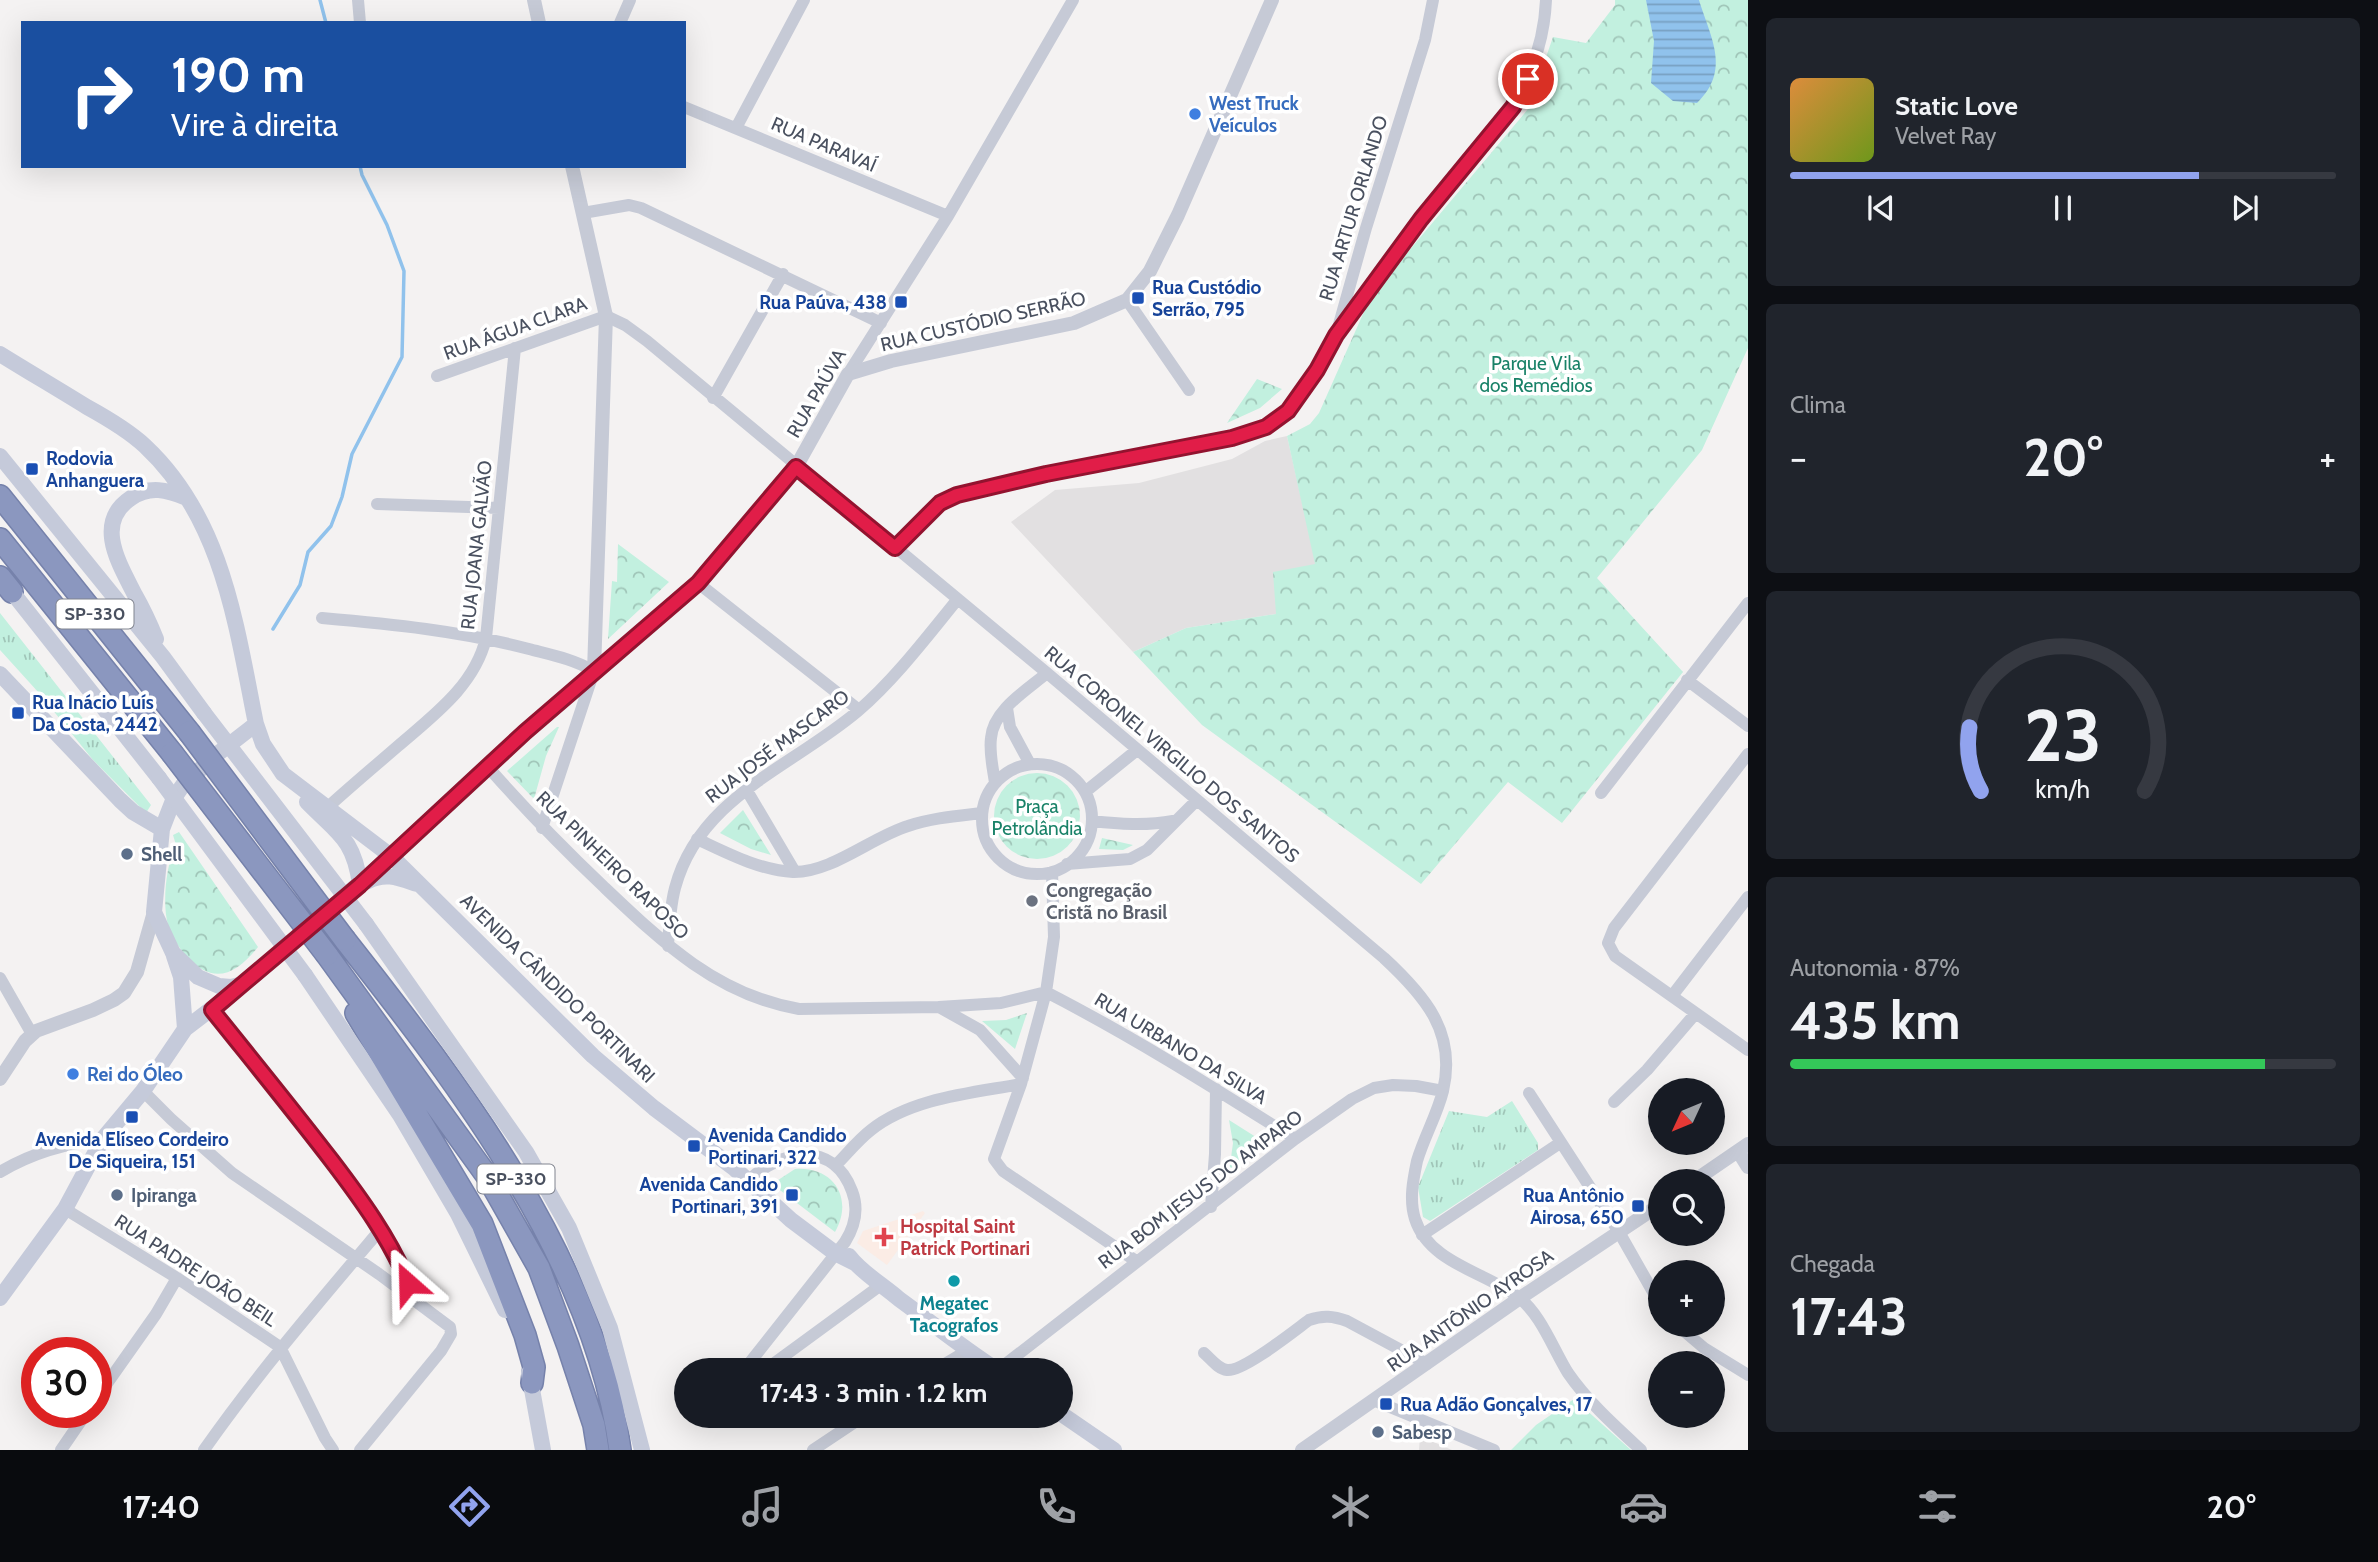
<!DOCTYPE html>
<html lang="pt">
<head>
<meta charset="utf-8">
<style>
	:root { --surface:#171b24; --page:#20242c; --text:#f1f3f6; --muted:#9ea1a6; --line:#363941; --accent:#91a3ee }
	body { margin:0; font-family:Cabin,sans-serif; background:var(--page); color:var(--text); height:100vh; display:flex; flex-direction:column; font-size:26px; white-space:nowrap }
	* { box-sizing:border-box; margin:0 }
	p { font-size:23px; color:var(--muted) }
	.icon { flex:none; width:38px; height:38px; fill:none; stroke:currentColor; stroke-width:2; stroke-linecap:round; stroke-linejoin:round }
	.map { position:relative; flex:1; overflow:hidden }
	.panel { display:flex; flex-direction:column; gap:18px; padding:18px; background:#0d0f14; width:630px }
	.panel>* { flex:none }
	.hud { position:absolute; left:21px; top:21px; width:665px; height:147px; border-radius:0px; box-shadow:0 7px 28px #0002; background:#1a4fa0; color:#fff; overflow:hidden }
	.needle { width:46px; rotate:226deg }
	.buttons { position:absolute; left:1648px; top:1078px; display:grid; gap:14px }
	.buttons a { display:grid; place-items:center; width:77px; height:77px; border-radius:50%; background:var(--surface); box-shadow:0 7px 28px #0002; font-size:35px }
	.speed { position:absolute; left:21px; top:1337px; display:flex; gap:14px; font-size:35px; font-weight:700; text-align:center }
	.speed>* { display:grid; place-content:center; width:91px; height:91px; border-radius:50%; background:var(--surface); box-shadow:0 7px 28px #0002; line-height:1 }
	.speed .limit { border:10px solid #d22; background:#fff; color:#111 }
	.pin { position:absolute; display:grid; place-items:center; width:60px; height:60px; color:#fff; margin:-30px; border:4px solid #fff; border-radius:50%; box-shadow:0 2px 7px #0007 }
	.me { position:absolute; width:77px; margin:-38px; rotate:335deg; stroke-linejoin:round; filter:drop-shadow(0 0 5px #0008) }
	.turn { display:flex; align-items:center; gap:24px; height:147px; padding:0 35px; font-size:32px }
	.turn .icon { width:91px; height:91px; stroke-width:2.5 }
	.turn b { display:block; font-size:49px; line-height:60px }
	.big { font-size:52px; font-weight:700; line-height:1.1 }
	.panel .card { flex:1; display:flex; flex-direction:column; justify-content:center; gap:10px; min-width:0; padding:0 24px; border-radius:10px; background:var(--page) }
	.panel .dial { align-items:center; gap:0 }
	.dial svg { height:182px; overflow:visible; fill:none; stroke:var(--line); stroke-width:7; stroke-linecap:round; text-anchor:middle }
	.dial text { fill:var(--text); stroke:none }
	.song { display:flex; align-items:center; gap:21px }
	.cover { width:84px; height:84px; border-radius:10px; background:linear-gradient(135deg,hsl(30 70% 55%),hsl(80 70% 35%)) }
	.played { height:7px; border-radius:4px; background:linear-gradient(90deg,var(--accent) 75%,var(--line) 75%) }
	.keys { display:flex; justify-content:space-around; direction:ltr }
	.heat { display:flex; justify-content:space-between; align-items:center; font-size:38px; direction:ltr }
	.charge { height:10px; border-radius:5px; background:linear-gradient(90deg,#34c759 87%,var(--line) 0) }
	.trip { position:absolute; left:674px; top:1358px; width:399px; height:70px; border-radius:35px; background:var(--surface); box-shadow:0 7px 28px #0002; font-weight:700; line-height:70px; text-align:center }
	.menu { display:flex; height:112px; justify-content:space-around; align-items:center; background:#090b0e; color:var(--muted) }
	.menu .icon { width:49px; height:49px }
	.menu .on { color:var(--accent) }
	.menu b { font-size:32px; color:var(--text) }
	main { display:flex; flex:1; min-height:0 }
	.map>svg:first-child { display:block }
	.education { fill:#e2e0e1 }
	.medical { fill:#fbece5 }
	.grass { fill:url(#grass-tufts) }
	.forest { fill:url(#forest-crowns) }
	.water { fill:url(#water-rules) }
	.lines { fill:none; stroke-linecap:round; stroke-linejoin:round }
	.stream { stroke:#90c2ec; stroke-width:3.5 }
	.motorway-casing { stroke:#7682ab; stroke-width:24 }
	.minor { stroke:#c6cad6; stroke-width:12 }
	.tertiary { stroke:#c6cad6; stroke-width:14 }
	.secondary { stroke:#c5cada; stroke-width:16 }
	.motorway { stroke:#8b97bf; stroke-width:21 }
	.motorway-bridge-casing { stroke:#7682ab; stroke-width:24; stroke-linecap:butt }
	.secondary-bridge { stroke:#c5cada; stroke-width:16 }
	.motorway-bridge { stroke:#8b97bf; stroke-width:21 }
	.route-casing { stroke:#92132f; stroke-width:18 }
	.route { stroke:#e11d48; stroke-width:12 }
	.shop-dot { fill:#3f7fe0; stroke:#fff; stroke-width:2.5 }
	.transit-dot { fill:#1a4fb4; stroke:#fff; stroke-width:2.5 }
	.service-dot { fill:#5c6f8a; stroke:#fff; stroke-width:2.5 }
	.worship-dot { fill:#6b7280; stroke:#fff; stroke-width:2.5 }
	.health-dot { fill:#e0444e; stroke:#fff; stroke-width:2.5 }
	.culture-dot { fill:#0f9aa8; stroke:#fff; stroke-width:2.5 }
	.labels { text-anchor:middle; stroke-width:7; stroke-linejoin:round; paint-order:stroke }
	.shield { fill:#fff; stroke:#80848f; stroke-width:2 }
	.shield-label { font-size:18px; font-weight:bold; fill:#49505f }
	.shop-label { font-size:19px; font-weight:bold; fill:#366cbe; stroke:#fff; text-anchor:start }
	.street-label { font-size:19px; fill:#49505f; stroke:#fff }
	.transit-label { font-size:19px; font-weight:bold; fill:#164399; stroke:#fff; text-anchor:start }
	.park-label { font-size:19px; fill:#198268; stroke:#fff }
	.service-label { font-size:19px; font-weight:bold; fill:#4e5e75; stroke:#fff; text-anchor:start }
	.worship-label { font-size:19px; font-weight:bold; fill:#5b616d; stroke:#fff; text-anchor:start }
	.health-label { font-size:19px; font-weight:bold; fill:#be3a42; stroke:#fff; text-anchor:start }
	.culture-label { font-size:19px; font-weight:bold; fill:#0d838f; stroke:#fff }
</style>
</head>
<body>
<main>
<div class="map">
<svg width="1748" height="1450" viewBox="0 0 1748 1450">
	<defs>
		<pattern id="grass-tufts" width="24" height="20" patternUnits="userSpaceOnUse" patternTransform="scale(1.75)"><rect width="24" height="20" fill="#c2f0df"/><path d="M3 7l-1-3M5 7V3M7 7l1-3M15 17l-1-3M17 17v-4M19 17l1-3" fill="none" stroke="#a0c5b8"/></pattern>
		<pattern id="forest-crowns" width="20" height="18" patternUnits="userSpaceOnUse" patternTransform="scale(1.75)"><rect width="20" height="18" fill="#c2f0df"/><path d="M2 6a3 3 0 1 1 6 0M12 15a3 3 0 1 1 6 0" fill="none" stroke="#a0c5b8"/></pattern>
		<pattern id="water-rules" width="6" height="5" patternUnits="userSpaceOnUse" patternTransform="scale(1.75)"><rect width="6" height="5" fill="#90c2ec"/><path d="M0 2.5h6" fill="none" stroke="#78a0c2"/></pattern>
	</defs>
	<rect width="100%" height="100%" fill="#f4f2f2"/>
	<path class="education" d="M1287 436 1316 564 1276 614 1186 628 1133 652 1011 522 1055 490 1139 483 1232 459 1265 441Z
		M1420 1436 1452 1450H1419Z"/>
	<path class="medical" d="M923 1211 925 1213 887 1265 857 1243 863 1231Z"/>
	<path class="grass" d="M0 613 151 805 146 813 93 760 39 693 0 650Z
		M1512 1101 1538 1143V1150L1430 1221 1423 1217 1418 1187 1449 1111 1487 1117Z"/>
	<path class="forest" d="M1615 0H1748V348L1702 450 1597 578 1683 672 1562 823 1508 782 1421 884 1202 725 1133 652 1186 628 1276 614 1273 572 1315 564 1287 436 1310 424 1319 413 1371 296 1528 109 1553 37 1586 43 1615 5Z
		M1257 379 1282 389 1260 408 1227 423Z
		M618 544 669 582 608 639 612 581 617 582Z
		M557 727H559L546 756 534 799 507 771Z
		M994 816a43 43 0 1 1 86 0a43 43 0 1 1-86 0Z
		M743 810 771 855 751 849 720 833Z
		M179 832 258 947C236 974 214 986 187 957 179 948 172 937 168 925 162 904 166 864 176 845L173 835Z
		M1102 838 1133 845 1123 850 1099 849Z
		M1027 1013 1015 1049 982 1021 1006 1020Z
		M1229 1120 1267 1144 1231 1173 1229 1172 1233 1143Z
		M795 1169C834 1166 854 1199 835 1232L772 1184Z
		M1574 1399 1631 1450H1511L1536 1425Z"/>
	<path class="water" d="M1646 0H1699C1711 39 1731 70 1697 103L1673 101 1651 83 1654 41Z"/>
	<g class="lines">
		<path class="stream" d="M320 0 326 23
			M273 629 300 585 308 552 331 526 342 497 352 454 402 357 404 271 387 225 362 175 360 166"/>
		<g class="motorway-casing">
			<path id="motorway" d="M0 496 189 732
				M0 539 172 753
				M0 577 12 592
				M345 940C460 1086 595 1261 620 1450
				M327 955 487 1176 539 1268 568 1346 594 1425 598 1450
				M356 1013 482 1224 525 1335 534 1367 532 1383"/>
		</g>
		<path class="minor" d="M358 0 360 23
			M620 23 630 0
			M684 107 948 216
			M736 128 804 0
			M583 213 629 205 641 208 881 323
			M1127 300 1189 390
			M1342 327C1368 291 1394 254 1422 219 1478 149 1542 96 1546 0
			M848 374 948 216 1073 0
			M437 376 606 316 625 325 647 341 1047 673 1384 958C1424 995 1457 1032 1443 1091 1437 1115 1424 1137 1417 1161 1413 1180 1409 1200 1415 1219 1429 1263 1485 1272 1518 1297 1541 1314 1553 1349 1568 1373 1588 1402 1615 1426 1641 1450
			M713 398 783 274
			M377 504 499 508
			M895 548 940 503 957 495 1046 474 1232 438 1266 427 1288 411 1317 370 1336 335 1366 228 1425 40 1433 0
			M698 583 859 710
			M322 618C391 624 461 631 529 649 552 655 573 659 594 671L542 828
			M1687 680 1748 726
			M1007 708 1010 727 1030 764
			M1748 754 1614 928 1608 943 1615 956 1748 1050
			M982 819a55 55 0 1 1 110 0a55 55 0 1 1-110 0Z
			M488 767C525 809 563 848 603 886 662 942 717 995 799 1009L939 1007 980 1030 1023 1078
			M995 783C993 768 989 753 991 738 993 710 1027 690 1047 673
			M746 789 795 872
			M1085 792 1137 750
			M1601 793 1748 603
			M328 807C351 786 375 766 398 746 434 715 475 685 486 638L515 348
			M1092 821C1119 824 1146 826 1173 821
			M697 839C727 853 759 870 793 872 831 873 872 837 908 826 932 818 957 816 982 813
			M1067 864 1130 859 1147 850 1196 801
			M1052 872 1054 937 1046 992 1021 1084 994 1159 1003 1171 1136 1261
			M668 946C669 927 670 907 675 888 699 797 792 767 858 711 895 679 926 638 957 600
			M0 978 32 1034
			M1046 992C1132 1036 1214 1088 1295 1139
			M1672 996 1748 897
			M939 1007 1001 1003 1046 992
			M212 1010C282 1098 373 1193 414 1298
			M143 1091 171 1119 232 1173 379 1274 450 1327 451 1334 441 1351 360 1450
			M1529 1093 1619 1232 1661 1306
			M1614 1102 1647 1070 1695 1014
			M836 1165C847 1154 858 1140 871 1130 911 1098 972 1093 1021 1084
			M0 1172C32 1153 65 1143 102 1140
			M1211 1207 1215 1154 1216 1089
			M65 1209 177 1278 280 1347 325 1438 333 1450
			M1422 1235 1560 1143
			M1677 1325 1704 1348 1748 1375
			M1204 1353C1211 1359 1218 1369 1227 1370 1243 1372 1294 1331 1309 1320 1323 1315 1333 1316 1347 1321L1427 1364
			M744 1370 845 1242C855 1226 859 1209 852 1191 833 1139 779 1150 747 1182
			M765 1370 881 1285
			M935 1370 967 1351
			M998 1370 1295 1139 1352 1099 1374 1088 1393 1085 1416 1086 1443 1091
			M96 1399 156 1314 177 1278
			M1373 1400 1494 1450
			M61 1450 87 1412
			M204 1450C258 1373 319 1302 380 1230
			M813 1450 864 1416"/>
		<path class="tertiary" d="M534 0 539 23
			M572 166 606 316 594 671
			M391 856 525 732 698 583 796 467 848 374 891 361 1074 323 1127 300 1150 271 1178 215 1272 0
			M0 1079 25 1041 36 1031 93 1010 114 1000 124 993 137 972 154 912
			M1738 1151 1748 1167
			M1694 1181 1748 1144
			M1302 1450 1520 1298 1661 1204"/>
		<path class="secondary" d="M0 354C29 372 58 389 87 407 107 418 128 430 145 446 223 519 236 625 256 724L263 744 283 774 391 856 593 1056 654 1108 734 1168 791 1220 835 1253 855 1263
			M0 456 163 657 204 713
			M5 587 12 592 159 778
			M156 639C150 624 143 609 135 595 120 565 93 523 131 498 150 485 167 490 187 498
			M0 674 120 800 133 812 162 829
			M307 802C337 833 354 838 360 885
			M368 881C386 872 399 878 417 884
			M366 924 526 1152 569 1228 610 1328 642 1450
			M174 956 181 977 185 1029
			M305 975 400 1115 458 1214 505 1310
			M243 984 231 987 219 986 198 977 173 953 154 912 162 829 174 798 183 785 216 755 256 724
			M849 1256C862 1273 883 1285 899 1299 932 1323 963 1348 997 1370
			M0 1298 65 1209 102 1140 143 1091 185 1029 245 983 391 856
			M529 1373 543 1450
			M1060 1413 1114 1450"/>
		<use href="#motorway" class="motorway"/>
		<g class="motorway-bridge-casing">
			<path id="motorway-bridge" d="M189 732 345 940
				M172 753 327 955"/>
		</g>
		<path class="secondary-bridge" d="M204 713 366 924
			M159 778 305 975"/>
		<use href="#motorway-bridge" class="motorway-bridge"/>
	</g>
	<g class="lines">
		<g class="route-casing">
			<path id="route" d="M408 1283C390 1239 361 1199 332 1161 293 1110 252 1060 212 1010L360 885 525 732 698 583 796 467 895 548 940 503 957 495 1046 474 1232 438 1266 427 1288 411 1317 370 1336 335 1421 219 1513 107 1528 79"/>
		</g>
		<use href="#route" class="route"/>
	</g>
	<g class="shop-dot">
		<circle cx="1195" cy="114" r="7"/>
		<circle cx="73" cy="1074" r="7"/>
	</g>
	<g class="transit-dot">
		<rect x="1131" y="291" width="14" height="14" rx="3.5"/>
		<rect x="894" y="295" width="14" height="14" rx="3.5"/>
		<rect x="25" y="462" width="14" height="14" rx="3.5"/>
		<rect x="11" y="706" width="14" height="14" rx="3.5"/>
		<rect x="125" y="1110" width="14" height="14" rx="3.5"/>
		<rect x="687" y="1139" width="14" height="14" rx="3.5"/>
		<rect x="785" y="1188" width="14" height="14" rx="3.5"/>
		<rect x="1631" y="1199" width="14" height="14" rx="3.5"/>
		<rect x="1379" y="1397" width="14" height="14" rx="3.5"/>
	</g>
	<g class="service-dot">
		<circle cx="127" cy="854" r="7"/>
		<circle cx="117" cy="1195" r="7"/>
		<circle cx="1378" cy="1432" r="7"/>
	</g>
	<circle class="worship-dot" cx="1032" cy="901" r="7"/>
	<path class="health-dot" d="M880.5 1226.5h7v7h7v7h-7v7h-7v-7h-7v-7h7z"/>
	<circle class="culture-dot" cx="954" cy="1281" r="7"/>
	<g class="labels">
		<g class="shield">
			<rect x="56.5" y="599.5" width="77" height="29" rx="5"/>
			<rect x="477.5" y="1164.5" width="77" height="29" rx="5"/>
		</g>
		<g class="shield-label">
			<text x="95" y="620">SP-330</text>
			<text x="516" y="1185">SP-330</text>
		</g>
		<g class="shop-label">
			<text x="1209" y="110">West Truck<tspan x="1209" dy="22">Veículos</tspan></text>
			<text x="87" y="1081">Rei do Óleo</text>
		</g>
		<g class="street-label">
			<text transform="translate(824 144) rotate(23)" y="7">RUA PARAVAÍ</text>
			<text transform="translate(1353 208) rotate(-73)" y="7">RUA ARTUR ORLANDO</text>
			<text transform="translate(983 321) rotate(-13)" y="7">RUA CUSTÓDIO SERRÃO</text>
			<text transform="translate(515 328) rotate(-20)" y="7">RUA ÁGUA CLARA</text>
			<text transform="translate(816 393) rotate(-60)" y="7">RUA PAÚVA</text>
			<text transform="translate(476 545) rotate(-84)" y="7">RUA JOANA GALVÃO</text>
			<text transform="translate(777 746) rotate(-37)" y="7">RUA JOSÉ MASCARO</text>
			<text transform="translate(1172 754) rotate(40)" y="7">RUA CORONEL VIRGILIO DOS SANTOS</text>
			<text transform="translate(613 865) rotate(44)" y="7">RUA PINHEIRO RAPOSO</text>
			<text transform="translate(558 988) rotate(44)" y="7">AVENIDA CÂNDIDO PORTINARI</text>
			<text transform="translate(1181 1048) rotate(31)" y="7">RUA URBANO DA SILVA</text>
			<text transform="translate(1200 1189) rotate(-37)" y="7">RUA BOM JESUS DO AMPARO</text>
			<text transform="translate(196 1270) rotate(33)" y="7">RUA PADRE JOÃO BEIL</text>
			<text transform="translate(1470 1310) rotate(-35)" y="7">RUA ANTÔNIO AYROSA</text>
		</g>
		<g class="transit-label">
			<text x="1152" y="294">Rua Custódio<tspan x="1152" dy="22">Serrão, 795</tspan></text>
			<text x="887" y="309" text-anchor="end">Rua Paúva, 438</text>
			<text x="46" y="465">Rodovia<tspan x="46" dy="22">Anhanguera</tspan></text>
			<text x="32" y="709">Rua Inácio Luís<tspan x="32" dy="22">Da Costa, 2442</tspan></text>
			<text x="708" y="1142">Avenida Candido<tspan x="708" dy="22">Portinari, 322</tspan></text>
			<text x="132" y="1146" text-anchor="middle">Avenida Elíseo Cordeiro<tspan x="132" dy="22">De Siqueira, 151</tspan></text>
			<text x="778" y="1191" text-anchor="end">Avenida Candido<tspan x="778" dy="22">Portinari, 391</tspan></text>
			<text x="1624" y="1202" text-anchor="end">Rua Antônio<tspan x="1624" dy="22">Airosa, 650</tspan></text>
			<text x="1400" y="1411">Rua Adão Gonçalves, 17</text>
		</g>
		<g class="park-label">
			<text x="1536" y="370">Parque Vila<tspan x="1536" dy="22">dos Remédios</tspan></text>
			<text x="1037" y="813">Praça<tspan x="1037" dy="22">Petrolândia</tspan></text>
		</g>
		<g class="service-label">
			<text x="141" y="861">Shell</text>
			<text x="131" y="1202">Ipiranga</text>
			<text x="1392" y="1439">Sabesp</text>
		</g>
		<g class="worship-label">
			<text x="1046" y="897">Congregação<tspan x="1046" dy="22">Cristã no Brasil</tspan></text>
		</g>
		<g class="health-label">
			<text x="900" y="1233">Hospital Saint<tspan x="900" dy="22">Patrick Portinari</tspan></text>
		</g>
		<g class="culture-label">
			<text x="954" y="1310">Megatec<tspan x="954" dy="22">Tacografos</tspan></text>
		</g>
	</g>
</svg>
<div class="buttons">
<a><svg class="needle" viewBox="-14 -14 28 28"><path d="M0-13l5 13h-10z" fill="#e53935"/><path d="M0 13l5-13h-10z" fill="#9ea1a6"/></svg></a>
<a><svg class="icon" aria-label="search" viewBox="0 0 24 24"><circle cx="10" cy="10" r="6"/><path d="M15 15l6 6"/></svg></a>
<a>+</a>
<a>−</a>
</div>
<div class="speed"><div class="limit">30</div></div>
<div class="pin" style="left:1528px;top:79px;background:#d93025"><svg class="icon" aria-label="arrive" viewBox="0 0 24 24"><path d="M6 21V4h12l-3 4 3 4H6"/></svg></div>
<svg class="me" style="left:408px;top:1283px" viewBox="-20 -20 40 40"><path d="M0-17L14 15 0 8-14 15z" fill="#e11d48" stroke="#fff" stroke-width="4"/></svg>
<div class="trip">17:43 · 3 min · 1.2 km</div>
<div class="hud">
<div class="turn"><svg class="icon" aria-label="right" viewBox="0 0 24 24"><path d="M7 20v-9h11M14 6l5 5-5 5"/></svg><div><b>190 m</b>Vire à direita</div></div>
</div>
</div>
<section class="panel">
<div class="card">
<div class="song"><i class="cover"></i><div><b>Static Love</b><p>Velvet Ray</p></div></div>
<div class="played"></div>
<div class="keys"><svg class="icon" aria-label="previous" viewBox="0 0 24 24"><path d="M18 5L8 12l10 7zM5 5v14"/></svg><svg class="icon" aria-label="pause" viewBox="0 0 24 24"><path d="M8 5v14M16 5v14"/></svg><svg class="icon" aria-label="next" viewBox="0 0 24 24"><path d="M6 5l10 7-10 7zM19 5v14"/></svg></div>
</div>
<div class="card"><p>Clima</p>
<div class="heat"><a>−</a><b class="big">20°</b><a>+</a></div>
</div>
<div class="card dial"><svg viewBox="0 0 100 80">
<path d="M14 69A42 42 0 1 1 86 69"/>
<path d="M14 69A42 42 0 0 1 9 41" stroke="#91a3ee"/>
<text x="50" y="56" font-size="32" font-weight="700">23</text>
<text x="50" y="72" font-size="11">km/h</text>
</svg></div>
<div class="card"><p>Autonomia · 87%</p><b class="big">435 km</b><div class="charge"></div></div>
<div class="card"><p>Chegada</p><b class="big">17:43</b></div>
</section>
</main>
<nav class="menu">
<b>17:40</b>
<svg class="icon on" aria-label="directions" viewBox="0 0 24 24"><path d="M12 3l9 9-9 9-9-9zM9 14v-3h6M13 9l2 2-2 2"/></svg>
<svg class="icon" aria-label="music" viewBox="0 0 24 24"><path d="M9 18V5l10-2v13"/><circle cx="6" cy="18" r="3"/><circle cx="16" cy="16" r="3"/></svg>
<svg class="icon" aria-label="phone" viewBox="0 0 24 24"><path d="M5 4h4l2 5-3 2q2 4 5 5l2-3 5 2v4C11 20 4 13 5 4z"/></svg>
<svg class="icon" aria-label="climate" viewBox="0 0 24 24"><path d="M12 3v18M4 7l16 10M4 17L20 7"/></svg>
<svg class="icon" aria-label="car" viewBox="0 0 24 24"><path d="M5 17H2v-5l4-1 3-4h7l3 4 3 1v5h-3M9 17h6M6 11h13"/><circle cx="7" cy="17" r="2"/><circle cx="17" cy="17" r="2"/></svg>
<svg class="icon" aria-label="filters" viewBox="0 0 24 24"><path d="M4 7h16M4 17h16"/><circle cx="9" cy="7" r="2"/><circle cx="15" cy="17" r="2"/></svg>
<b>20°</b>
</nav>
</body>
</html>
